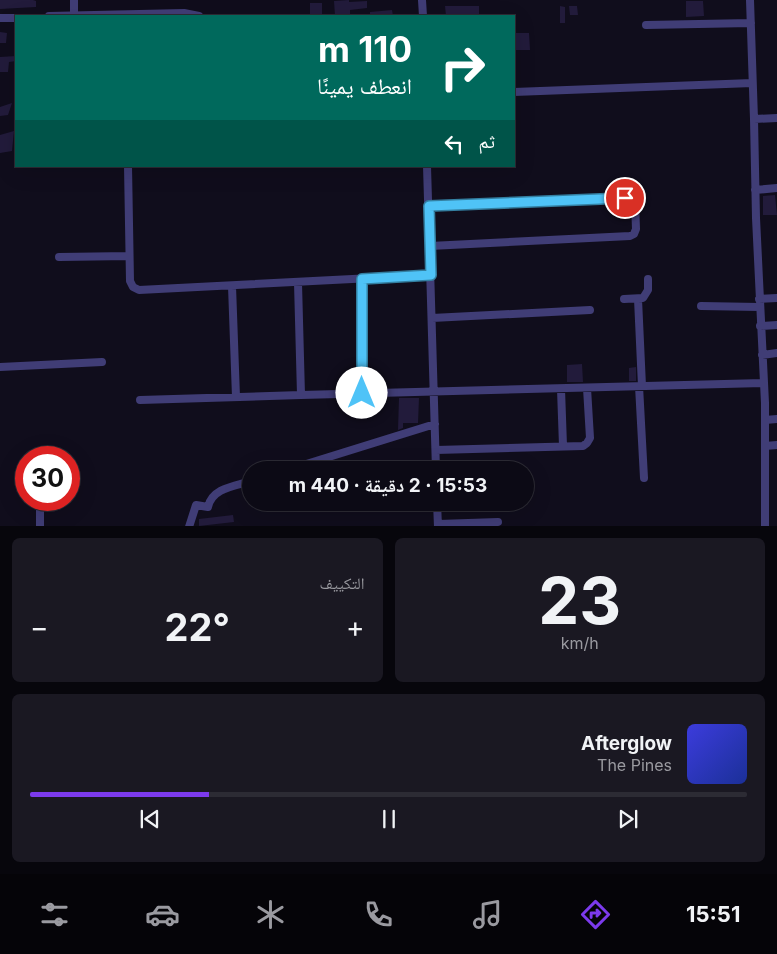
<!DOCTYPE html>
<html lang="ar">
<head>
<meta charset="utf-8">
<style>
	:root { --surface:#0c0a15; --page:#1a1822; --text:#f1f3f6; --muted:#9a9aa0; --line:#2c2b34; --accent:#7c3aed }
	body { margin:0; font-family:Inter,"Noto Naskh Arabic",sans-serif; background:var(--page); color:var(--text); direction:rtl; height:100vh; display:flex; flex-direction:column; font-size:19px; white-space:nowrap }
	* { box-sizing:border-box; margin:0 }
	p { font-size:16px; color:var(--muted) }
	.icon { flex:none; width:28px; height:28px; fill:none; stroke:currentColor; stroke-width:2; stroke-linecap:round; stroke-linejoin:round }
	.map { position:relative; height:526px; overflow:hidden; direction:ltr }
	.side { display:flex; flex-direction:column; gap:12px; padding:12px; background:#07060c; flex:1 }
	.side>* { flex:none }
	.banner { position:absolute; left:15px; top:15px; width:500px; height:152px; border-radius:0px; box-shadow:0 5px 20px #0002,0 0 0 1px var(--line); direction:rtl; background:#00695c; color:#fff; overflow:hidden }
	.speed { position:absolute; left:15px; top:446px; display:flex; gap:10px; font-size:25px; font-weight:700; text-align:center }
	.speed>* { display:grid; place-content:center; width:65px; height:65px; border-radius:50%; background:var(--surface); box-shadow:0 5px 20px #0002,0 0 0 1px var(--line); line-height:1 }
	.speed .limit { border:8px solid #d22; background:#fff; color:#111 }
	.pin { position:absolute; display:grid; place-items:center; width:42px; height:42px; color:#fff; margin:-21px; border:2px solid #fff; border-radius:50%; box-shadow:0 1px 5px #0007 }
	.me { position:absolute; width:55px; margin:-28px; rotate:0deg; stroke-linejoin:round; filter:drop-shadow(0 0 4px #0008) }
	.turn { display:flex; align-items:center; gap:18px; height:105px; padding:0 20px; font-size:22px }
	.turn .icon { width:65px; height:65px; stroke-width:2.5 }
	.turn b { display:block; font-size:35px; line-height:42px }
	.then { display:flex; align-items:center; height:48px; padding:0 20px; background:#0003; gap:10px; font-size:19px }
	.big { font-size:38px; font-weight:700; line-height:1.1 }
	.side .card { flex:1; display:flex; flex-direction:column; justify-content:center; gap:8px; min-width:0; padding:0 18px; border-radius:8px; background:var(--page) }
	.side .dial { align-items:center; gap:0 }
	.dial b { font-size:65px; line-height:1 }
	.song { display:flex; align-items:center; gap:15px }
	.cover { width:60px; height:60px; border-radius:8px; background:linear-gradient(135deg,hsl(240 70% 55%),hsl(230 70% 35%)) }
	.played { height:5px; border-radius:2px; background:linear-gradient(90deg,var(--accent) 25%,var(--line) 25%) }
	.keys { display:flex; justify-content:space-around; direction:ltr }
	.heat { display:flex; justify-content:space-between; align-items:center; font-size:28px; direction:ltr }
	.side .tiles { flex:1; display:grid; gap:12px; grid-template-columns:1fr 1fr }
	.card:last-child { grid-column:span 2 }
	.trip { position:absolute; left:242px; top:461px; width:292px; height:50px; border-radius:25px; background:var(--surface); box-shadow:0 5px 20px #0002,0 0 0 1px var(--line); font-weight:700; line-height:50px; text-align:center; direction:rtl }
	.tab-bar { display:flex; height:80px; justify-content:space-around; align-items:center; background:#050408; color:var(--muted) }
	.tab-bar .icon { width:35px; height:35px }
	.tab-bar .selected { color:var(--accent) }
	.tab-bar b { font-size:22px; color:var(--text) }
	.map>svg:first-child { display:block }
	.building { fill:#221b3b }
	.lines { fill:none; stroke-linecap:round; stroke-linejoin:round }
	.minor { stroke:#403d76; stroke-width:8 }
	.route-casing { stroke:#337fa1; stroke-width:12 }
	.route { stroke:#4fc3f7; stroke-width:9 }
</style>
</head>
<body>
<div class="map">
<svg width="777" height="527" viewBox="0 0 777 527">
	<rect width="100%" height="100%" fill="#100d1c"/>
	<path class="building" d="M0 0H33L36 1V7L0 9Z
		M349 0V2L367 1V8L350 10V16H335L334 1Z
		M686 1H703L704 16 686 17Z
		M310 3H322V16H310Z
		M445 6H479V16H446Z
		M560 6 565 7V23H560Z
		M569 6H577L578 15H570Z
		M392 10 393 16H370V12Z
		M0 32 7 33 6 43H0Z
		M514 33H529L530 50H514Z
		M16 56V61L9 62 8 72H0V57Z
		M12 103 8 115 0 116V107Z
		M14 131 12 151 0 153V135Z
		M775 195 777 215H763V196Z
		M582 364 583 382H567V365Z
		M636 367V381H629V368Z
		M399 398H419L418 423H403V428L398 430Z
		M233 515 234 522 199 526V519Z"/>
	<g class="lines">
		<path class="minor" d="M74 0V14
			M422 0 423 16
			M750 0 754 119 756 218 765 403V527
			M49 16 184 13 199 16
			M0 18H16
			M646 25 751 23
			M514 92 752 83
			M754 119 777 118
			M128 166 130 281 133 287 139 290 431 275
			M427 166 436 470
			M755 190 777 188
			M429 206 625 197 631 199 635 203 636 229 634 234 630 236 430 246
			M59 257 129 256
			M232 286 236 397
			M624 299 643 298 648 290V279
			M638 299 642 386
			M759 299 777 298
			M701 306 759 307
			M432 318 590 310
			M760 326 777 325
			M762 355 777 353
			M0 367 102 362
			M639 386 644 478
			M561 389 563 446
			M362 393V279
			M301 395 763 383
			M140 400 301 395 298 283
			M765 420 777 419
			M765 446 777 445
			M436 450 583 446 587 443 590 438 587 388
			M287 470 435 424
			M40 500V527
			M437 502 438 527
			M438 524 498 522
			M189 527 196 505 208 507C212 488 235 486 251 481"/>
	</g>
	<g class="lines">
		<g class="route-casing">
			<path id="route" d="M362 393V279L431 275 429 206 625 198"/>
		</g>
		<use href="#route" class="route"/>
	</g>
</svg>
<div class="speed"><div class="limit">30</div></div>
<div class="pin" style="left:625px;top:198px;background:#d93025"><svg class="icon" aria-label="arrive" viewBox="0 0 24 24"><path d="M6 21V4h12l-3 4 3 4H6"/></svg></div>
<svg class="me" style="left:362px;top:393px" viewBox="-20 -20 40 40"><circle r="19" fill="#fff"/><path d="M0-13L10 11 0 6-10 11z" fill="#4fc3f7"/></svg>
<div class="trip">15:53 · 2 دقيقة · 440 m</div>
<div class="banner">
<div class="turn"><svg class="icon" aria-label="right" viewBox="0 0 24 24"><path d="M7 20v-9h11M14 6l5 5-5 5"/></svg><div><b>110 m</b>انعطف يمينًا</div></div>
<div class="then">ثم<svg class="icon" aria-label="left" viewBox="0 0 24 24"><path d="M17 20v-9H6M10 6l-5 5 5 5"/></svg></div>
</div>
</div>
<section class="side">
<div class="tiles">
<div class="card dial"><b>23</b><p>km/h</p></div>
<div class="card"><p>التكييف</p>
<div class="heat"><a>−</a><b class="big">22°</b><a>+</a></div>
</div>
<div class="card">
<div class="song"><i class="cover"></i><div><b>Afterglow</b><p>The Pines</p></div></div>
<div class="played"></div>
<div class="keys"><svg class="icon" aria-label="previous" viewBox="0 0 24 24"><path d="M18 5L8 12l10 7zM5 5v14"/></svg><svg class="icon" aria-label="pause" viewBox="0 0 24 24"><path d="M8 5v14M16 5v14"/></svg><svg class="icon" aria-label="next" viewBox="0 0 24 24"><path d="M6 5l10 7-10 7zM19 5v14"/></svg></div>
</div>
</div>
</section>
<nav class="tab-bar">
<b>15:51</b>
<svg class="icon selected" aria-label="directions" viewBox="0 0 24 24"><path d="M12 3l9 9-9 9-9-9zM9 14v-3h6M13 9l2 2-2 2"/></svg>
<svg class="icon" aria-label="music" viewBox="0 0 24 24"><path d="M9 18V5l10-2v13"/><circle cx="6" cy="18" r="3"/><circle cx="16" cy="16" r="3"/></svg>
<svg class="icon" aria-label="phone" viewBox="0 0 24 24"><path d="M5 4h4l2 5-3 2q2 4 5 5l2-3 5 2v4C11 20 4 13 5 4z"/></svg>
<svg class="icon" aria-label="climate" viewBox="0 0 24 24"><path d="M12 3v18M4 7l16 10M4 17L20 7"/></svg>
<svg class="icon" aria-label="car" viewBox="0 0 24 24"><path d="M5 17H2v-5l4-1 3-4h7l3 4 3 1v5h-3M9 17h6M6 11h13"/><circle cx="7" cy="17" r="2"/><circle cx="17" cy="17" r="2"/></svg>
<svg class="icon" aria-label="filters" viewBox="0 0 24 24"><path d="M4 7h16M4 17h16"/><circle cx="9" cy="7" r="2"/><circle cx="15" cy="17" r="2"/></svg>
</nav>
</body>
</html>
